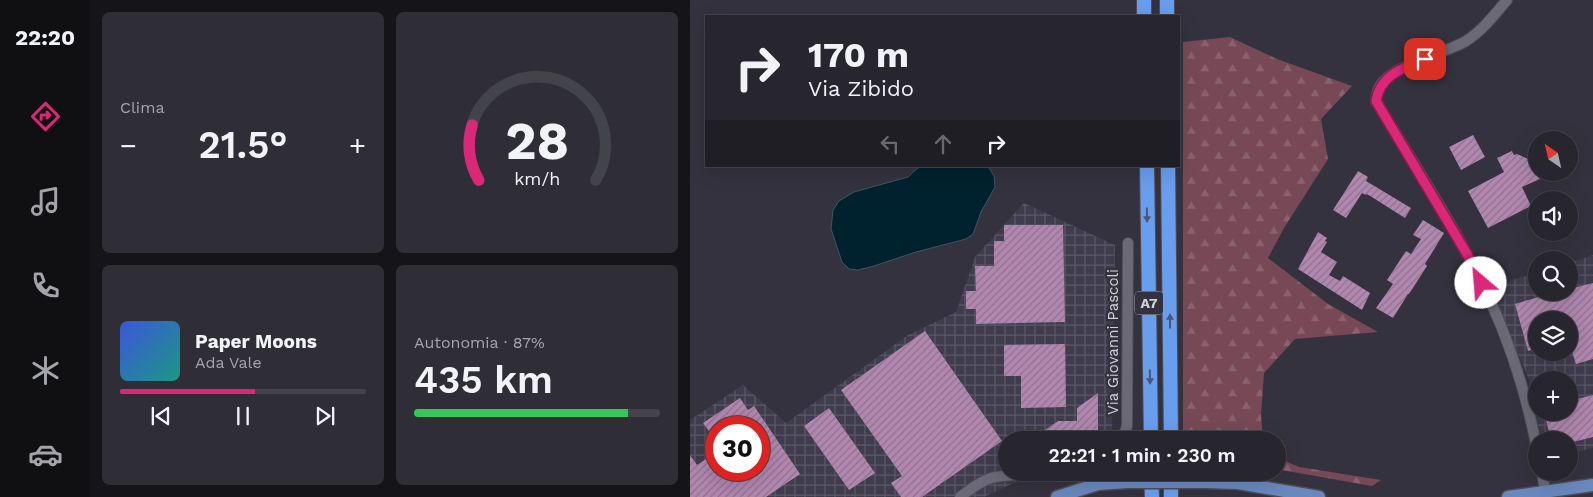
<!DOCTYPE html>
<html lang="it">
<head>
<meta charset="utf-8">
<style>
	:root { --surface:#27262e; --page:#2f2e36; --text:#f1f3f6; --muted:#a4a5aa; --line:#43434a; --accent:#db2777 }
	body { margin:0; font-family:"Work Sans",sans-serif; background:var(--page); color:var(--text); height:100vh; display:flex; flex-direction:column; font-size:19px; white-space:nowrap }
	* { box-sizing:border-box; margin:0 }
	p { font-size:16px; color:var(--muted) }
	.icon { flex:none; width:28px; height:28px; fill:none; stroke:currentColor; stroke-width:2; stroke-linecap:round; stroke-linejoin:round }
	.map { position:relative; flex:1; overflow:hidden }
	.drawer { display:flex; flex-direction:column; gap:12px; padding:12px; background:#151519; width:600px }
	.drawer>* { flex:none }
	.guide { position:absolute; left:15px; top:15px; width:475px; height:152px; border-radius:0px; box-shadow:0 5px 20px #0002,0 0 0 1px var(--line); background:#27262e; color:var(--text); overflow:hidden }
	.needle { width:32px; rotate:326deg }
	.controls { position:absolute; left:838px; top:131px; display:grid; gap:10px }
	.controls a { display:grid; place-items:center; width:50px; height:50px; border-radius:50%; background:var(--surface); box-shadow:0 5px 20px #0002,0 0 0 1px var(--line); font-size:25px }
	.speed { position:absolute; left:15px; top:416px; display:flex; gap:10px; font-size:25px; font-weight:700; text-align:center }
	.speed>* { display:grid; place-content:center; width:65px; height:65px; border-radius:50%; background:var(--surface); box-shadow:0 5px 20px #0002,0 0 0 1px var(--line); line-height:1 }
	.speed .limit { border:8px solid #d22; background:#fff; color:#111 }
	.pin { position:absolute; display:grid; place-items:center; width:42px; height:42px; color:#fff; margin:-21px; border-radius:10px; box-shadow:0 2px 8px #0006 }
	.me { position:absolute; width:55px; margin:-28px; rotate:333deg; stroke-linejoin:round; filter:drop-shadow(0 0 4px #0008) }
	.turn { display:flex; align-items:center; gap:18px; height:105px; padding:0 20px; font-size:22px }
	.turn .icon { width:65px; height:65px; stroke-width:2.5 }
	.turn b { display:block; font-size:35px; line-height:42px }
	.lanes { display:flex; align-items:center; height:48px; padding:0 20px; background:#0003; justify-content:center; gap:25px; direction:ltr }
	.lanes .off { opacity:.35 }
	.big { font-size:38px; font-weight:600; line-height:1.1 }
	.drawer .tile { flex:1; display:flex; flex-direction:column; justify-content:center; gap:8px; min-width:0; padding:0 18px; border-radius:8px; background:var(--page) }
	.drawer .dial { align-items:center; gap:0 }
	.dial svg { height:130px; overflow:visible; fill:none; stroke:var(--line); stroke-width:7; stroke-linecap:round; text-anchor:middle }
	.dial text { fill:var(--text); stroke:none }
	.song { display:flex; align-items:center; gap:15px }
	.cover { width:60px; height:60px; border-radius:8px; background:linear-gradient(135deg,hsl(230 70% 55%),hsl(170 70% 35%)) }
	.played { height:5px; border-radius:2px; background:linear-gradient(90deg,var(--accent) 55%,var(--line) 55%) }
	.keys { display:flex; justify-content:space-around; direction:ltr }
	.heat { display:flex; justify-content:space-between; align-items:center; font-size:28px; direction:ltr }
	.charge { height:8px; border-radius:4px; background:linear-gradient(90deg,#34c759 87%,var(--line) 0) }
	.drawer .tiles { flex:1; display:grid; gap:12px; grid-template-columns:repeat(2,1fr) }
	.trip { position:absolute; left:308px; top:431px; width:288px; height:50px; border-radius:25px; background:var(--surface); box-shadow:0 5px 20px #0002,0 0 0 1px var(--line); font-weight:600; line-height:50px; text-align:center }
	main { display:flex; flex:1; min-height:0 }
	.tab-bar { display:flex; flex-direction:column; width:90px; justify-content:space-around; align-items:center; background:#100f12; color:var(--muted) }
	.tab-bar .icon { width:35px; height:35px }
	.tab-bar .selected { color:var(--accent) }
	.tab-bar b { font-size:22px; color:var(--text) }
	.map>svg:first-child { display:block }
	.industrial { fill:url(#industrial-grid); fill-rule:evenodd }
	.forest { fill:url(#forest-firs) }
	.water { fill:#00222e; stroke:#3f5661 }
	.building { fill:url(#building-hatch); fill-rule:evenodd }
	.lines { fill:none; stroke-linecap:round; stroke-linejoin:round }
	.minor-casing { stroke:#4f4d56; stroke-width:12 }
	.major-casing { stroke:#4f4d56; stroke-width:15 }
	.highway-casing { stroke:#4f4d56; stroke-width:16 }
	.minor { stroke:#6b6976; stroke-width:10 }
	.major { stroke:#6a88be; stroke-width:12 }
	.highway { stroke:#699dee; stroke-width:14 }
	.major-bridge-casing { stroke:#4f4d56; stroke-width:15; stroke-linecap:butt }
	.major-bridge { stroke:#6a88be; stroke-width:12 }
	.oneway { fill:#47577c }
	.route-casing { stroke:#8e194d; stroke-width:12 }
	.route { stroke:#db2777; stroke-width:9 }
	.labels { text-anchor:middle; stroke-width:5; stroke-linejoin:round; paint-order:stroke }
	.shield { fill:#34323e; stroke:#a3a1aa; stroke-width:1 }
	.shield-label { font-size:14px; font-weight:bold; fill:#d2d1d8 }
	.street-label { font-size:15px; fill:#d2d1d8; stroke:#34323e }
</style>
</head>
<body>
<main>
<nav class="tab-bar">
<b>22:20</b>
<svg class="icon selected" aria-label="directions" viewBox="0 0 24 24"><path d="M12 3l9 9-9 9-9-9zM9 14v-3h6M13 9l2 2-2 2"/></svg>
<svg class="icon" aria-label="music" viewBox="0 0 24 24"><path d="M9 18V5l10-2v13"/><circle cx="6" cy="18" r="3"/><circle cx="16" cy="16" r="3"/></svg>
<svg class="icon" aria-label="phone" viewBox="0 0 24 24"><path d="M5 4h4l2 5-3 2q2 4 5 5l2-3 5 2v4C11 20 4 13 5 4z"/></svg>
<svg class="icon" aria-label="climate" viewBox="0 0 24 24"><path d="M12 3v18M4 7l16 10M4 17L20 7"/></svg>
<svg class="icon" aria-label="car" viewBox="0 0 24 24"><path d="M5 17H2v-5l4-1 3-4h7l3 4 3 1v5h-3M9 17h6M6 11h13"/><circle cx="7" cy="17" r="2"/><circle cx="17" cy="17" r="2"/></svg>
</nav>
<section class="drawer">
<div class="tiles">
<div class="tile"><p>Clima</p>
<div class="heat"><a>−</a><b class="big">21.5°</b><a>+</a></div>
</div>
<div class="tile dial"><svg viewBox="0 0 100 80">
<path d="M14 69A42 42 0 1 1 86 69"/>
<path d="M14 69A42 42 0 0 1 10 35" stroke="#db2777"/>
<text x="50" y="56" font-size="32" font-weight="700">28</text>
<text x="50" y="72" font-size="11">km/h</text>
</svg></div>
<div class="tile">
<div class="song"><i class="cover"></i><div><b>Paper Moons</b><p>Ada Vale</p></div></div>
<div class="played"></div>
<div class="keys"><svg class="icon" aria-label="previous" viewBox="0 0 24 24"><path d="M18 5L8 12l10 7zM5 5v14"/></svg><svg class="icon" aria-label="pause" viewBox="0 0 24 24"><path d="M8 5v14M16 5v14"/></svg><svg class="icon" aria-label="next" viewBox="0 0 24 24"><path d="M6 5l10 7-10 7zM19 5v14"/></svg></div>
</div>
<div class="tile"><p>Autonomia · 87%</p><b class="big">435 km</b><div class="charge"></div></div>
</div>
</section>
<div class="map">
<svg width="903" height="497" viewBox="0 0 903 497">
	<defs>
		<pattern id="industrial-grid" width="8" height="8" patternUnits="userSpaceOnUse" patternTransform="scale(1.25)"><rect width="8" height="8" fill="#3f3c4d"/><path d="M0 4h8M4 0v8" fill="none" stroke="#5a5766"/></pattern>
		<pattern id="forest-firs" width="22" height="20" patternUnits="userSpaceOnUse" patternTransform="scale(1.25)"><rect width="22" height="20" fill="#774956"/><path d="M5 1l3.5 6h-7zM16 11l3.5 6h-7z" fill="#89626e"/></pattern>
		<pattern id="building-hatch" width="6" height="6" patternUnits="userSpaceOnUse" patternTransform="scale(1.25)"><rect width="6" height="6" fill="#b187af"/><path d="M-1 1l2-2M0 6l6-6M5 7l2-2" fill="none" stroke="#8f718e"/></pattern>
	</defs>
	<rect width="100%" height="100%" fill="#34323e"/>
	<path class="industrial" d="M334 203 425 245 422 433 409 440H316V472L344 473 294 497H0V420L53 385 96 423 218 335 266 312 285 257ZM26 428H69V470H26Z
		M903 255V448L879 454V440H851L839 379 799 287 846 273V292H879V263ZM846 320H879V352H846ZM846 380H879V412H846Z"/>
	<path class="forest" d="M540 37 587 59 662 86 631 119 638 159 594 228 578 258 638 304 688 332 605 339 574 373 571 415 573 440H493V42Z
		M586 457 609 467 691 480 682 486 586 469Z"/>
	<path class="water" d="M230 166H296L299 168 304 176 305 187 291 212 283 234 276 239 226 252 184 266 168 270 159 269 152 262 141 229 143 210 149 201 164 192 218 177Z"/>
	<path class="building" d="M783 135 795 157 771 170 759 147Z
		M822 151 824 155 827 154 838 159 850 179 832 187 841 206 798 228 778 191 814 172 807 158Z
		M668 171 678 177 676 181 721 208 715 218 677 194 676 195 672 193 656 218 643 210Z
		M733 220 754 233 735 264 737 266 719 294H718L703 318 686 308 703 284 697 280 716 251 721 254 731 239 723 235Z
		M314 225H373L375 322 286 324V309H276V291H286L285 266H304V241H314Z
		M628 232 637 238 635 241 637 242 631 252 647 262 639 275 650 281 653 276 680 293 672 310 608 269Z
		M903 283V359L886 364 882 352 879 353V320H846V348L838 351 825 304 866 292H879V289Z
		M235 331 312 441 232 497H211L201 483 212 476 151 390Z
		M375 344 376 407 331 408V376H314V345Z
		M408 393V437L387 436V440H355V430L368 421H387V408Z
		M903 395V437L879 443V440H861L854 412H879V401Z
		M50 398 58 410 64 406 110 474 76 497H0V455L7 465 25 453 18 442 24 438 13 423ZM26 428H69V470H26Z
		M139 408 185 473 159 490 114 426Z"/>
	<g class="lines">
		<g class="minor-casing">
			<path id="minor" d="M817 0C805 14 792 31 776 41 754 54 702 65 690 86 687 91 687 96 686 101 724 165 766 228 798 296 820 343 836 394 846 444
				M432 440 437 426 438 243
				M852 472 856 497
				M270 497C279 490 289 482 301 478 314 475 328 476 341 472"/>
		</g>
		<g class="major-casing">
			<path id="major" d="M516 482 548 483 629 497
				M367 497 408 484 437 482
				M818 497 903 485"/>
		</g>
		<g class="highway-casing">
			<path id="highway" d="M454 0V16
				M477 0V16
				M457 166 461 440
				M478 166 481 440
				M461 472 462 497
				M481 472V497"/>
		</g>
		<use href="#minor" class="minor"/>
		<use href="#major" class="major"/>
		<use href="#highway" class="highway"/>
		<g class="major-bridge-casing">
			<path id="major-bridge" d="M437 482H516"/>
		</g>
		<use href="#major-bridge" class="major-bridge"/>
	</g>
	<defs><path id="oneway-solid" d="M-6-.8H1V-3.2L6.5 0L1 3.2V.8H-6Z" transform="scale(1.25)"/></defs>
	<g class="oneway">
		<use href="#oneway-solid" transform="translate(457 215) rotate(89)"/>
		<use href="#oneway-solid" transform="translate(480 321) rotate(-90)"/>
		<use href="#oneway-solid" transform="translate(460 377) rotate(89)"/>
	</g>
	<g class="lines">
		<g class="route-casing">
			<path id="route" d="M735 59C713 68 690 75 686 101L777 254 791 283"/>
		</g>
		<use href="#route" class="route"/>
	</g>
	<g class="labels">
		<rect class="shield" x="445" y="291.5" width="28" height="23" rx="4"/>
		<g class="shield-label">
			<text x="459" y="308">A7</text>
		</g>
		<g class="street-label">
			<text transform="translate(423 342) rotate(-90)" y="5">Via Giovanni Pascoli</text>
		</g>
	</g>
</svg>
<div class="controls">
<a><svg class="needle" viewBox="-14 -14 28 28"><path d="M0-13l5 13h-10z" fill="#e53935"/><path d="M0 13l5-13h-10z" fill="#a4a5aa"/></svg></a>
<a><svg class="icon" aria-label="sound" viewBox="0 0 24 24"><path d="M4 9h4l5-4v14l-5-4H4zM17 9q2 3 0 6"/></svg></a>
<a><svg class="icon" aria-label="search" viewBox="0 0 24 24"><circle cx="10" cy="10" r="6"/><path d="M15 15l6 6"/></svg></a>
<a><svg class="icon" aria-label="layers" viewBox="0 0 24 24"><path d="M12 4l9 5-9 5-9-5zM3 14l9 5 9-5"/></svg></a>
<a>+</a>
<a>−</a>
</div>
<div class="speed"><div class="limit">30</div></div>
<div class="pin" style="left:735px;top:59px;background:#d93025"><svg class="icon" aria-label="arrive" viewBox="0 0 24 24"><path d="M6 21V4h12l-3 4 3 4H6"/></svg></div>
<svg class="me" style="left:791px;top:283px" viewBox="-20 -20 40 40"><circle r="19" fill="#fff"/><path d="M0-13L10 11 0 6-10 11z" fill="#db2777"/></svg>
<div class="trip">22:21 · 1 min · 230 m</div>
<div class="guide">
<div class="turn"><svg class="icon" aria-label="right" viewBox="0 0 24 24"><path d="M7 20v-9h11M14 6l5 5-5 5"/></svg><div><b>170 m</b>Via Zibido</div></div>
<div class="lanes"><svg class="icon off" aria-label="left" viewBox="0 0 24 24"><path d="M17 20v-9H6M10 6l-5 5 5 5"/></svg><svg class="icon off" aria-label="ahead" viewBox="0 0 24 24"><path d="M12 20V5M6 11l6-6 6 6"/></svg><svg class="icon" aria-label="right" viewBox="0 0 24 24"><path d="M7 20v-9h11M14 6l5 5-5 5"/></svg></div>
</div>
</div>
</main>
</body>
</html>
